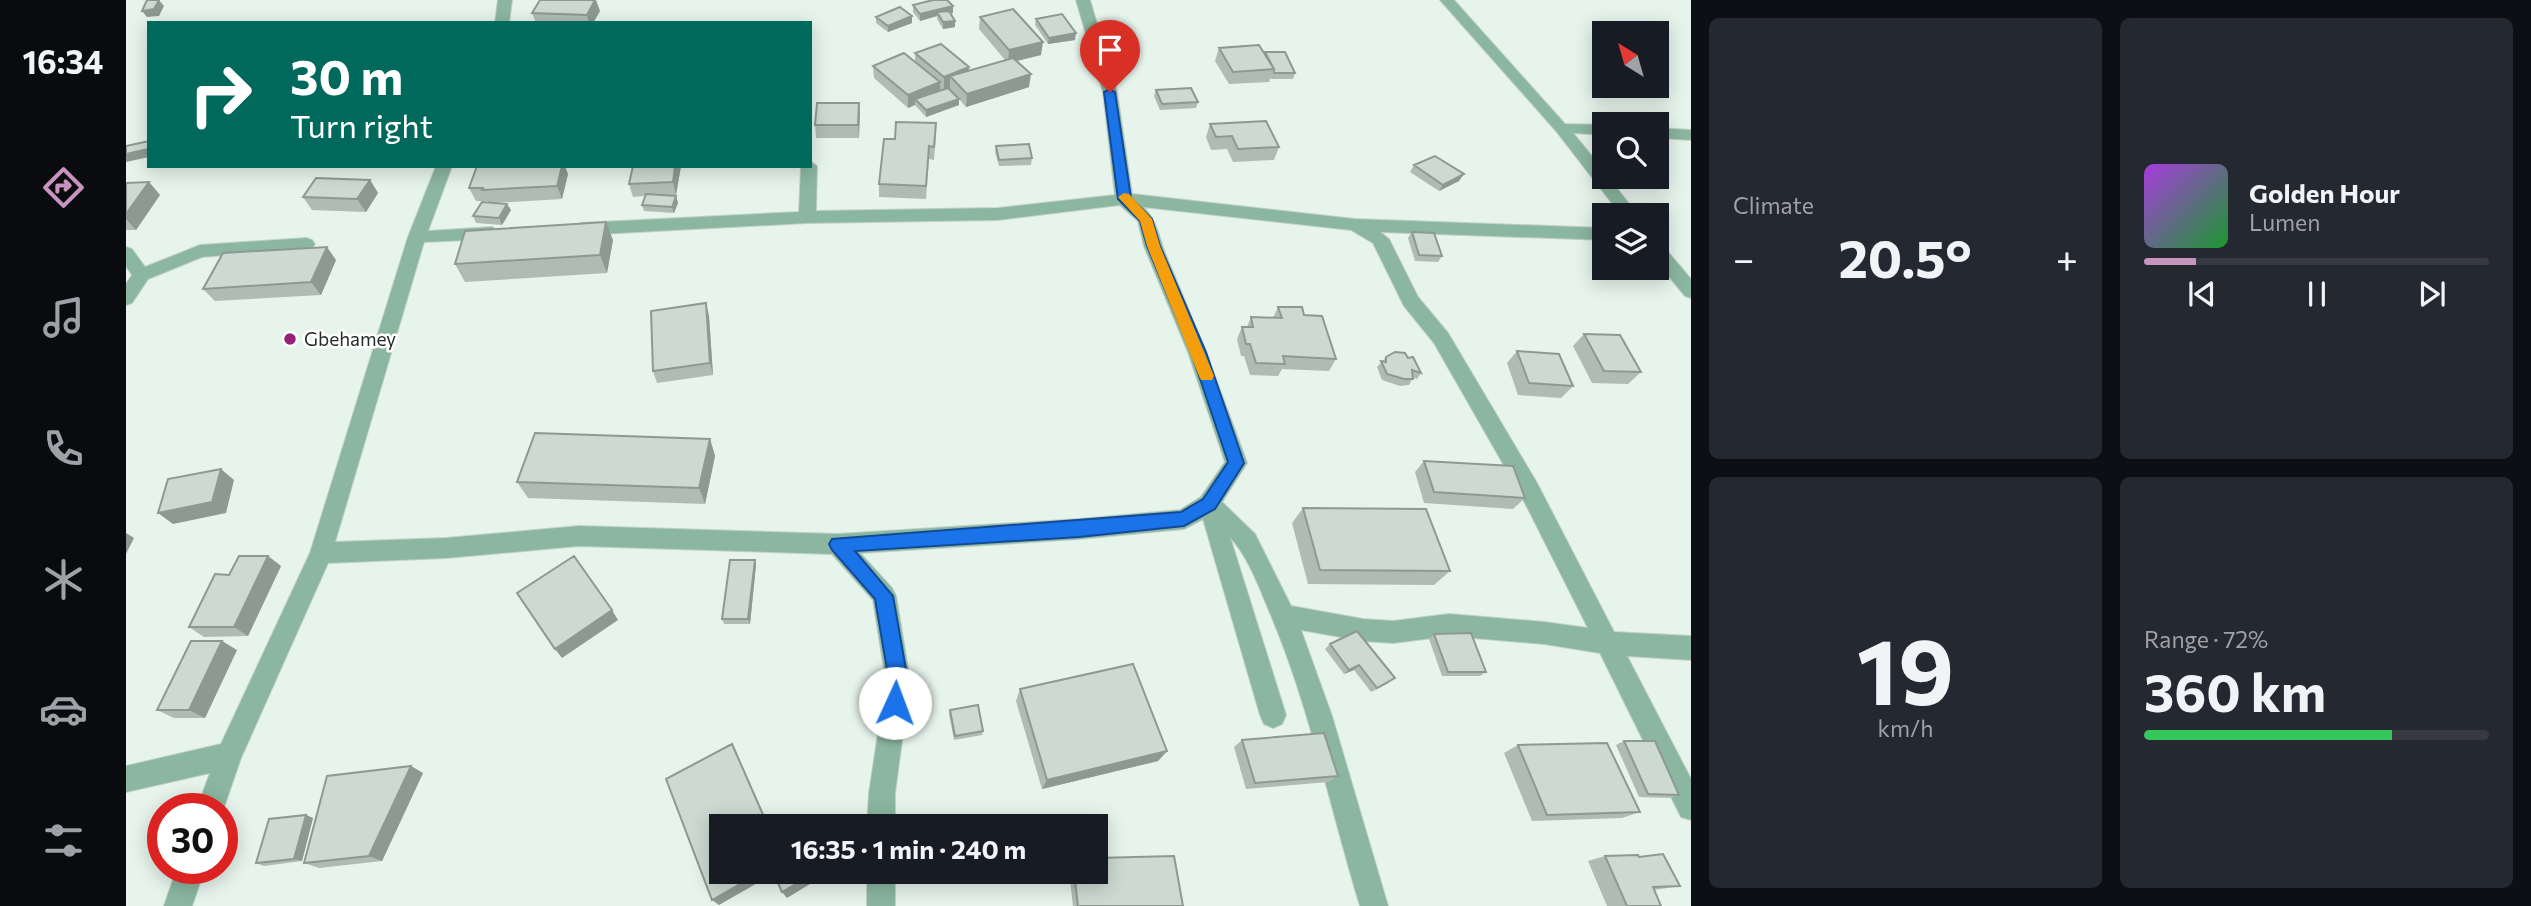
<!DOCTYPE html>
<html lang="en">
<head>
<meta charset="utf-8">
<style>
	:root { --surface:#171b24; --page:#242831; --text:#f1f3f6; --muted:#9ea1a6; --line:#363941; --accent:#c893be }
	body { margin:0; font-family:Commissioner,sans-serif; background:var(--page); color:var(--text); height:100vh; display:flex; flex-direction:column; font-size:26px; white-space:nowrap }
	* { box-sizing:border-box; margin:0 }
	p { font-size:23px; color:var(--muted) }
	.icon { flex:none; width:38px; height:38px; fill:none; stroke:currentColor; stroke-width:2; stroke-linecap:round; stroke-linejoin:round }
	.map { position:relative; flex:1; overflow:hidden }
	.details { display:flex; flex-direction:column; gap:18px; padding:18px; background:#0d0f14; width:840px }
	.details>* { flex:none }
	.hud { position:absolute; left:21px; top:21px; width:665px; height:147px; border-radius:0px; box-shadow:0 4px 18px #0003; background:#00695c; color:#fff; overflow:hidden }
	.needle { width:46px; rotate:323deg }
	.tools { position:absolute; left:1466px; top:21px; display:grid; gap:14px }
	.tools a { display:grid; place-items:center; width:77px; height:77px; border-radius:0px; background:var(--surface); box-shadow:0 4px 18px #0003; font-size:35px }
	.speed { position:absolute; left:21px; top:793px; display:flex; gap:14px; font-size:35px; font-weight:700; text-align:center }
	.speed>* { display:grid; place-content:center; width:91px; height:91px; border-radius:50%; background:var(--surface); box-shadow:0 4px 18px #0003; line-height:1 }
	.speed .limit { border:10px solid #d22; background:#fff; color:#111 }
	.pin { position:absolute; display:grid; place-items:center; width:60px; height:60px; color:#fff; margin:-72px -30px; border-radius:50% 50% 50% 0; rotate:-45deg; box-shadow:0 0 7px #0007 }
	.pin .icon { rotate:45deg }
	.me { position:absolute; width:77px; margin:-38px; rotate:2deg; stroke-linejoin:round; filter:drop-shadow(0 0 5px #0008) }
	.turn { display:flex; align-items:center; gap:24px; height:147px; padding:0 28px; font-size:32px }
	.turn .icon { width:91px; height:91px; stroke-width:2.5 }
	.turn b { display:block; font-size:49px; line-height:60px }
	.big { font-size:52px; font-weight:700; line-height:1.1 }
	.details .card { flex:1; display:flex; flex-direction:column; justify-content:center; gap:10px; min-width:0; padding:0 24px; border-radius:10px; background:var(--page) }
	.details .dial { align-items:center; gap:0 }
	.dial b { font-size:91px; line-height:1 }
	.song { display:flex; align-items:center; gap:21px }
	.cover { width:84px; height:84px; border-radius:10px; background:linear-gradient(135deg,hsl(280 70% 55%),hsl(130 70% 35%)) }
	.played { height:7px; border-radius:4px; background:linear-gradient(90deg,var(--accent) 15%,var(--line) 15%) }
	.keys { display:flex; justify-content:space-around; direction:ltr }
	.heat { display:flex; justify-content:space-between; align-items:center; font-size:38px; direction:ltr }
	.charge { height:10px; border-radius:5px; background:linear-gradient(90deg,#34c759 72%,var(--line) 0) }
	.details .tiles { flex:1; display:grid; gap:18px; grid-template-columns:repeat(2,1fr) }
	.trip { position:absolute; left:583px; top:814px; width:399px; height:70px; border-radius:0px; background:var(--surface); box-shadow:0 4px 18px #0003; font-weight:700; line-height:70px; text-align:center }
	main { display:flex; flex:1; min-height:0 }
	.tab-bar { display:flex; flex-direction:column; width:126px; justify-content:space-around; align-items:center; background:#090b0e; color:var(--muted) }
	.tab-bar .icon { width:49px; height:49px }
	.tab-bar .active { color:var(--accent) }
	.tab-bar b { font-size:32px; color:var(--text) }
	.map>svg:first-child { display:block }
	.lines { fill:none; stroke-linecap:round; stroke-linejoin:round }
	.minor-casing { stroke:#c3d0c9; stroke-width:2 }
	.minor { fill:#8bb69f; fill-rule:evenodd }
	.wall { fill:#afbbb5 }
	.shaded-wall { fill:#8f9993 }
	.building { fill:#ccdad2; stroke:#8f9993; stroke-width:2 }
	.route { fill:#1a73e8; stroke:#114b97; stroke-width:2 }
	.slow { fill:#f59e0b }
	.poi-dot { fill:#971e79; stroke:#fff; stroke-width:2.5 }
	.labels { text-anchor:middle; stroke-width:5; stroke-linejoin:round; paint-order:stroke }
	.poi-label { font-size:19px; fill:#252b28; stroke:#fff; text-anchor:start }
</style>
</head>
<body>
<main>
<nav class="tab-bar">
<b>16:34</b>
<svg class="icon active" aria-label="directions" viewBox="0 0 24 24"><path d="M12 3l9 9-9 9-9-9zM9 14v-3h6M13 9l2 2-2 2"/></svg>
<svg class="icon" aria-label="music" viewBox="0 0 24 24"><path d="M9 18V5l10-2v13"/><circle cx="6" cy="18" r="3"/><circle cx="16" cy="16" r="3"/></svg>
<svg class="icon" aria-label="phone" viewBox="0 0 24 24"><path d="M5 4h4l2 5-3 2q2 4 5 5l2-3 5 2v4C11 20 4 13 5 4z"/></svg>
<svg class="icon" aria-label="climate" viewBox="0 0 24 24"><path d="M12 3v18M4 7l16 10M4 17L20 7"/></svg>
<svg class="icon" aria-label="car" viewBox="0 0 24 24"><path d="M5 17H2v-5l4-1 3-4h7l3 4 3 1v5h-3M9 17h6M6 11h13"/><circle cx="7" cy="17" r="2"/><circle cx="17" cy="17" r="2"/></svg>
<svg class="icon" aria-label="filters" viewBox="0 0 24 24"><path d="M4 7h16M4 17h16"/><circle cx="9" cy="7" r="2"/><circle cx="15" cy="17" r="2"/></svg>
</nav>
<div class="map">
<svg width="1565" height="906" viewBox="0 0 1565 906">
	<rect width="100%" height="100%" fill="#e6f4ec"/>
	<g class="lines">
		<g class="minor-casing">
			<path id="minor" d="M372 0H386L383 23H369Z
				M950 0H964L991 92 1006 194 1229 219 1479 228V240L1254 232 1263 239 1292 297 1322 333 1411 483 1488 632 1565 636V660L1501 656 1565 779V820L1555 817 1474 653 1418 644 1323 636 1267 643 1237 641 1175 630 1206 716 1262 906H1234C1204 808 1184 707 1144 613 1133 587 1123 558 1104 537L1160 715 1156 724 1147 728 1138 724 1134 715 1077 519 1058 529 953 539 734 553 766 588 770 596 784 681 769 793V826H741L743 793 760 681 747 600 706 554 453 546 320 558 202 563 115 758 96 813V808H71L84 773 0 792V766L95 744 184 553 282 237 310 166H326L302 231 366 227 375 233 366 239 298 242 209 542 320 538 453 526 712 534 953 519 1054 510 1075 497 1099 462 1062 352 1018 246 1012 221 994 205 872 220 681 223 455 235 446 229 455 223 673 212 675 166H684V161L691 166 690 211 872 208 989 195 977 92ZM1017 207 1225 230 1247 243 1278 306 1308 343 1395 495 1462 628 1418 622 1323 614 1267 621 1237 619 1165 606 1129 534 1096 502 1121 463C1096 394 1070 326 1041 258 1033 240 1032 221 1017 207Z
				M1314 0H1328L1439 124 1479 125V135L1447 133 1479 172V177H1482L1512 215H1495L1430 131Z
				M1531 128 1565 130V140L1531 138Z
				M180 238 186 240 189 244 186 248 76 257 22 279 6 303 0 305V284L6 275 0 266V247L6 249 19 267 74 245Z
				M1531 244 1537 246 1565 279V298L1559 296 1531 262Z
				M51 868H79L66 906H38Z
				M741 872H769V906H741Z"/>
		</g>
		<use href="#minor" class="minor"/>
	</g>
	<path class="wall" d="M787 5 827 13H825L829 27 817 29 811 19V16L794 21 787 12Z
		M474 11 467 23H410L406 13Z
		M786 16V23L762 32 750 23V17Z
		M854 17 915 55 891 61 903 87 840 107 833 99V105L800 117 789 105 782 108 748 78 747 66 789 62V53L843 71 879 60 853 29Z
		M910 19 949 40 922 44 909 25Z
		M1093 48 1138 54 1139 52 1169 73 1167 79H1145V77L1143 82 1103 84 1089 61Z
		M1030 90 1072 102 1070 108 1034 110 1028 96Z
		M733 103V138H690L689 125Z
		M1084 124 1153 147 1148 160 1107 162 1101 149 1085 150 1080 137Z
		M810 136 808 160 803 159 800 199 753 197V184L769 139Z
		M870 146 906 158 905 165 873 166 869 152Z
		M1288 165 1333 181 1313 191 1284 172Z
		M555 166 550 195 541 196H550L552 203 548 213 518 211 516 205 519 196 507 197 503 184Z
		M442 174 436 199 367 203 385 210 376 225 350 223 347 216 362 202V201H350L343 188Z
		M244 180 252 193 240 212 186 210 177 197Z
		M23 182 34 195 10 230H0V183Z
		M1286 232 1316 256 1312 262 1289 261 1282 238Z
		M487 240 481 273 339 282 329 264Z
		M210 260 195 295 89 301 77 289Z
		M1152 307 1210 359 1203 371 1156 369 1152 376 1124 375 1118 356H1115L1111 339 1116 327H1121L1125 317 1147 318Z
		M583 316 587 375 531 383 527 371Z
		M1458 334 1515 372 1502 384 1466 383 1447 346Z
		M1391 351 1447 386 1435 398 1392 395 1381 363Z
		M1260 357 1282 358 1295 373 1291 379 1287 378 1283 385 1274 386 1256 380 1251 367Z
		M584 439 589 456 579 504 402 498 391 482Z
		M1298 461 1399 498 1387 509 1298 503 1289 472Z
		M1177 508 1324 571 1308 585 1182 584 1166 523Z
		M142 556 155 566 122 636 78 637 63 627 103 575Z
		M629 560 630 565 624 624H598L596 619Z
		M1308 634 1360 672 1354 676H1316L1303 639Z
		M1204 644 1263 683 1245 692 1228 670 1218 674 1199 649Z
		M111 650 79 718H48L31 710Z
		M894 689 1041 751 1032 761 916 789 890 701Z
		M824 710 857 731 856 735 828 740 823 714Z
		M1116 740 1212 776 1202 782 1120 789 1108 747Z
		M1498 741 1553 795 1544 798 1513 797 1490 745Z
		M1392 745 1514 812 1496 818 1406 821 1378 753Z
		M297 773 256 861 193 868 178 863Z
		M180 815 187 818 176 861 138 866 130 863Z
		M1479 856 1554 886 1528 890 1535 906H1481L1462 861Z
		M943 872H970L1057 906H947Z"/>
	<path class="shaded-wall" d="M33 0 38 6 33 16 21 17 16 11Z
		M469 0H470L474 11 467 23H463L461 15Z
		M827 6V13L813 16 811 12V16L794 21V14Z
		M786 16V23L762 32V26Z
		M829 21V27L817 29V22Z
		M950 33 949 40 922 44 923 38Z
		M917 42 915 55 882 63 883 50Z
		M843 67V80L824 76V87L818 90V77Z
		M905 74 903 87 840 107 841 94Z
		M814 82V95L789 99V105L782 108V95Z
		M833 99V105L800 117V110Z
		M733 103 734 115 733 138 732 125Z
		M23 141V157L0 162V154Z
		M436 166H439L442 174 436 199 431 186Z
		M549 166H555L550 195 547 182Z
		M1338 174 1333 181 1313 191 1317 185Z
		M244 180 252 193 240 212 231 199Z
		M23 182 34 195 10 230 0 219V214Z
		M550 196 552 203 548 213 546 207Z
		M381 204 385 210 376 225 373 218Z
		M480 222 487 240 481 273 474 255Z
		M201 247 210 260 195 295 185 282Z
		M580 303 583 316 587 375 584 363Z
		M584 439 589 456 579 504 573 488Z
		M95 469 108 480 100 513 47 524 32 513Z
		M0 533 8 538 0 554Z
		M142 556 155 566 122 636 108 627Z
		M629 560 630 565 624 624 622 619Z
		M486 610 492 620 436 658 429 649Z
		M96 641 111 650 79 718 63 710Z
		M1233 665 1228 670 1218 674 1223 670Z
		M606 744 611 754 643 826H642Z
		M1041 751 1032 761 916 789 921 780Z
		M285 766 297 773 256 861 243 856Z
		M180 815 187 818 176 861 168 859Z
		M635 872H648L649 873 593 905 586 900Z
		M677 872 684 884 661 898 656 892Z"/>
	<path class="building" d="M21 0H33L28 9 16 11Z
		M414 0H469L461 15 406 13Z
		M807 0H821L827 6 794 14 787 5Z
		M774 7 786 16 762 26 750 17Z
		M887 9 917 42 883 50 854 17Z
		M823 11 829 21 817 22 811 12Z
		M936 14 950 33 923 38 910 19Z
		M815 44 843 67 818 77 789 53Z
		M1133 45 1148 69 1107 72 1093 48Z
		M1139 52H1159L1169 73H1148V69Z
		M778 53 814 82 782 95 747 66Z
		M887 58 905 74 841 94 824 76Z
		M822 88 833 99 800 110 789 99Z
		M1065 88 1072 102 1036 104 1030 90Z
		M691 103H733L732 125H689Z
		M1140 121 1153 147 1112 149 1106 136 1090 137 1084 124Z
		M770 122 810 123 808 147 803 146 800 186 753 184 758 139H769Z
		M23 141 22 149 0 154V146Z
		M903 144 906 158 873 160 870 146Z
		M1309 156 1338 174 1317 185 1288 165Z
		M351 166H436L431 186 356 190 357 188H343Z
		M507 166H549L547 182 503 184Z
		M190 178 244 180 231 199 177 197Z
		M23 182 0 214V183Z
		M520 194 550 196 546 207 516 205Z
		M356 202 381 204 373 218 347 216Z
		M480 222 474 255 329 264 339 231Z
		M1286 232 1308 233 1316 256 1293 255Z
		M201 247 185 282 77 289 97 253Z
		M580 303 584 363 527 371 525 311Z
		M1152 307H1176L1178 315 1196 316 1210 359 1157 356 1159 364 1130 363 1124 344H1120L1116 327H1127L1125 317 1156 318Z
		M1458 334 1494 335 1515 372 1478 371Z
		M1391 351 1433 354 1447 386 1403 383Z
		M1269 352 1279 353 1282 358 1287 357 1295 373 1286 370 1287 379H1278L1261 374 1255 361 1260 362V357Z
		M409 433 584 439 573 488 391 482Z
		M1298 461 1387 466 1399 498 1308 492Z
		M95 469 86 502 32 513 42 479Z
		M1177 508 1300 509 1324 571 1194 570Z
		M113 556H142L108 627H63L89 574 103 575Z
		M448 556 486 610 429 649 391 593Z
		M604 560H629L622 619H596Z
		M1231 631 1269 678 1251 688 1233 665 1223 670 1204 644Z
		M1345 633 1360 672H1322L1308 634Z
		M65 641H96L63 710H31Z
		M1007 664 1041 751 921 780 894 689Z
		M852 705 857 731 829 736 824 710Z
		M1198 733 1212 776 1129 783 1116 740Z
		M1498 741H1529L1553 795 1522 794Z
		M1481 743 1514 812 1421 815 1392 745Z
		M606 744 642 826H595V872H635L586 900 540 779Z
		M285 766 243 856 178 863 201 776Z
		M180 815 168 859 130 863 143 819Z
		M1537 854 1554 886 1527 887 1535 906H1501L1479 856 1512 855 1513 857Z
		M1048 856 1057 906H952L948 872H970V858Z
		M647 872H677L680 878 656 892Z"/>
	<path class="route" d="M984 89 989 92 1005 198 1026 219 1034 246 1080 352 1118 463 1089 509 1058 526 953 537 729 551 767 596 782 681 776 710 769 713 762 710 760 703 763 681 749 599 706 550 703 544 706 539 1055 512 1077 499 1102 462 1065 352 1021 246 1014 221 992 199 978 92Z"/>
	<path class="slow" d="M998 193 1003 194 1026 219 1034 246 1088 376 1086 380H1075L1073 376 1021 246 1014 221 992 197Z"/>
	<circle class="poi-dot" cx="164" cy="339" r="7"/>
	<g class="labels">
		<g class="poi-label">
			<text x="178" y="346">Gbehamey</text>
		</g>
	</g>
</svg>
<div class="tools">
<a><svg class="needle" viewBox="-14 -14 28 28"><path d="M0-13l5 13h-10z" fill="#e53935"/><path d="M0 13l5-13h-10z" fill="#9ea1a6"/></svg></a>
<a><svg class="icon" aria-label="search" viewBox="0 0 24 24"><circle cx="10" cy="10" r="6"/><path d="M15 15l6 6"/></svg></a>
<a><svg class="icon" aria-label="layers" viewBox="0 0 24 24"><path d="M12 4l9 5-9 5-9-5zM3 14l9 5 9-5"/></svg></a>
</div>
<div class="speed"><div class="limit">30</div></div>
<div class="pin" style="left:984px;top:92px;background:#d93025"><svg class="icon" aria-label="arrive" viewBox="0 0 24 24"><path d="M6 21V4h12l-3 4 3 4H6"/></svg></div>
<svg class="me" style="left:769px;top:703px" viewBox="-20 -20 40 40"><circle r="19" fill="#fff"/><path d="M0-13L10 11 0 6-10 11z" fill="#1a73e8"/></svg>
<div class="trip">16:35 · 1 min · 240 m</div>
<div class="hud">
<div class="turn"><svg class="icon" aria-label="right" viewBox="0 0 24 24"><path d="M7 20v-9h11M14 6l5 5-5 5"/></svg><div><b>30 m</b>Turn right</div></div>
</div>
</div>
<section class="details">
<div class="tiles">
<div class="card"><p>Climate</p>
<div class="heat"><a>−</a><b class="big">20.5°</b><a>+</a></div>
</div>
<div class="card">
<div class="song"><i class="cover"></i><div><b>Golden Hour</b><p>Lumen</p></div></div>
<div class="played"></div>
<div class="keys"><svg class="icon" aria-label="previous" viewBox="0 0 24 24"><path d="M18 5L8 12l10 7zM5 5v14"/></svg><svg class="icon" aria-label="pause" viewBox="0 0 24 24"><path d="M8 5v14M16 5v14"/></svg><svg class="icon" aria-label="next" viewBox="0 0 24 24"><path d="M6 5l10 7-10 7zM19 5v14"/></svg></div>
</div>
<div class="card dial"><b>19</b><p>km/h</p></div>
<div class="card"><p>Range · 72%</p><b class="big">360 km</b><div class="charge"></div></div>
</div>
</section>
</main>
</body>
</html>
